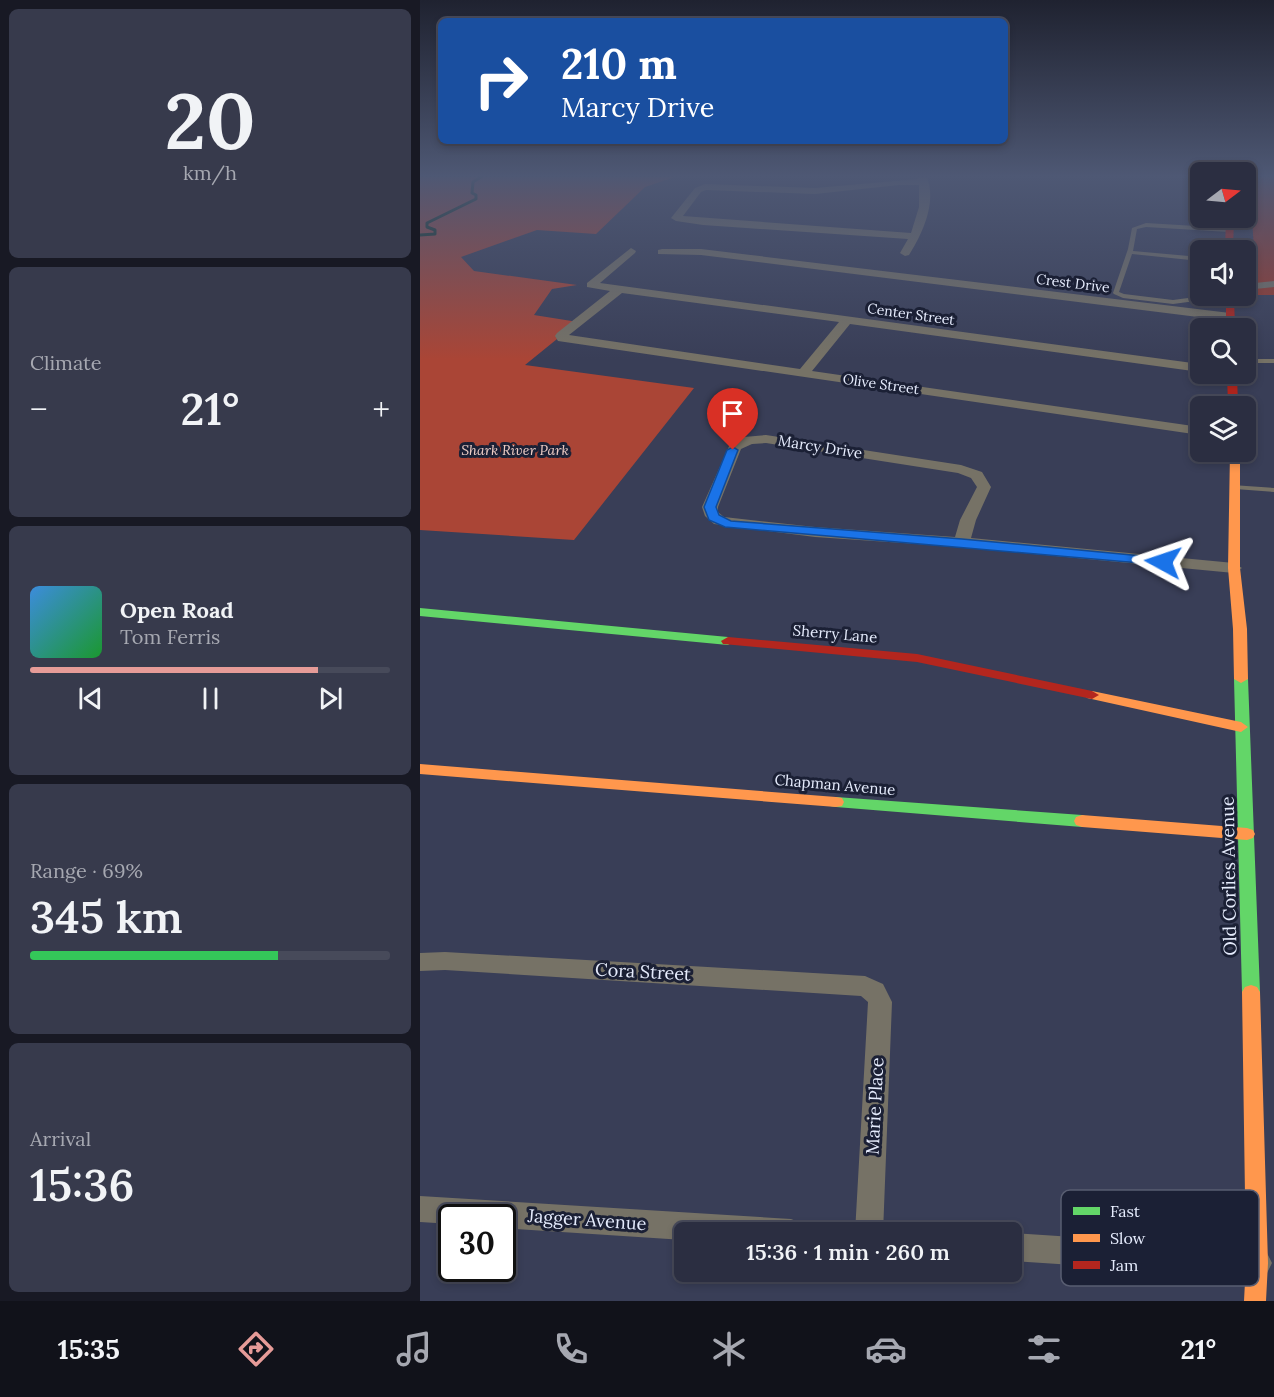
<!DOCTYPE html>
<html lang="en">
<head>
<meta charset="utf-8">
<style>
	:root { --surface:#2b2e41; --page:#373a4c; --text:#f1f3f6; --muted:#a6a8b1; --line:#474a5a; --accent:#e69b98 }
	body { margin:0; font-family:Lora,serif; background:var(--page); color:var(--text); height:100vh; display:flex; flex-direction:column; font-size:22px; white-space:nowrap }
	* { box-sizing:border-box; margin:0 }
	p { font-size:20px; color:var(--muted) }
	.icon { flex:none; width:33px; height:33px; fill:none; stroke:currentColor; stroke-width:2; stroke-linecap:round; stroke-linejoin:round }
	.map { position:relative; flex:1; overflow:hidden }
	.sheet { display:flex; flex-direction:column; gap:9px; padding:9px; background:#181924; width:420px }
	.sheet>* { flex:none }
	.banner { position:absolute; left:18px; top:18px; width:570px; height:126px; border-radius:9px; box-shadow:0 3px 9px #0003,0 0 0 2px var(--line); background:#1a4fa0; color:#fff; overflow:hidden }
	.needle { width:39px; rotate:74deg }
	.tools { position:absolute; left:770px; top:162px; display:grid; gap:12px }
	.tools a { display:grid; place-items:center; width:66px; height:66px; border-radius:9px; background:var(--surface); box-shadow:0 3px 9px #0003,0 0 0 2px var(--line); font-size:30px }
	.speed { position:absolute; left:18px; top:1204px; display:flex; gap:12px; font-size:30px; font-weight:700; text-align:center }
	.speed>* { display:grid; place-content:center; width:78px; height:78px; border-radius:50%; background:var(--surface); box-shadow:0 3px 9px #0003,0 0 0 2px var(--line); line-height:1 }
	.speed .limit { border:3px solid #111; border-radius:9px; background:#fff; color:#111 }
	.pin { position:absolute; display:grid; place-items:center; width:51px; height:51px; color:#fff; margin:-62px -26px; border-radius:50% 50% 50% 0; rotate:-45deg; box-shadow:0 0 6px #0007 }
	.pin .icon { rotate:45deg }
	.me { position:absolute; width:66px; margin:-33px; rotate:275deg; stroke-linejoin:round; filter:drop-shadow(0 0 4px #0008) }
	.turn { display:flex; align-items:center; gap:21px; height:126px; padding:0 24px; font-size:27px }
	.turn .icon { width:78px; height:78px; stroke-width:2.5 }
	.turn b { display:block; font-size:42px; line-height:51px }
	.big { font-size:45px; font-weight:600; line-height:1.1 }
	.sheet .tile { flex:1; display:flex; flex-direction:column; justify-content:center; gap:9px; min-width:0; padding:0 21px; border-radius:9px; background:var(--page) }
	.sheet .dial { align-items:center; gap:0 }
	.dial b { font-size:78px; line-height:1 }
	.song { display:flex; align-items:center; gap:18px }
	.cover { width:72px; height:72px; border-radius:9px; background:linear-gradient(135deg,hsl(210 70% 55%),hsl(130 70% 35%)) }
	.played { height:6px; border-radius:3px; background:linear-gradient(90deg,var(--accent) 80%,var(--line) 80%) }
	.keys { display:flex; justify-content:space-around; direction:ltr }
	.heat { display:flex; justify-content:space-between; align-items:center; font-size:33px; direction:ltr }
	.charge { height:9px; border-radius:4px; background:linear-gradient(90deg,#34c759 69%,var(--line) 0) }
	.trip { position:absolute; left:254px; top:1222px; width:348px; height:60px; border-radius:9px; background:var(--surface); box-shadow:0 3px 9px #0003,0 0 0 2px var(--line); font-weight:600; line-height:60px; text-align:center }
	.menu { display:flex; height:96px; justify-content:space-around; align-items:center; background:#11121a; color:var(--muted) }
	.menu .icon { width:42px; height:42px }
	.menu .on { color:var(--accent) }
	.menu b { font-size:27px; color:var(--text) }
	main { display:flex; flex:1; min-height:0 }
	.map>svg:first-child { display:block }
	.green { fill:#9a382a }
	.forest { fill:#aa4536 }
	.lines { fill:none; stroke-linecap:round; stroke-linejoin:round }
	.stream { stroke:#072c18; stroke-width:3 }
	.lane { fill:#767266; fill-rule:evenodd }
	.street { fill:#767266; fill-rule:evenodd }
	.fast { fill:#63d668; fill-rule:evenodd }
	.slow { fill:#ff974d; fill-rule:evenodd }
	.jam { fill:#b3261e; fill-rule:evenodd }
	.route { fill:#1a73e8; stroke:#114b97; stroke-width:1.5 }
	.labels { text-anchor:middle; stroke-width:6; stroke-linejoin:round; paint-order:stroke }
	.far-street-label { font-size:14px; fill:#e5ebfc; stroke:#1b2035 }
	.far-park-label { font-size:14px; font-style:italic; fill:#ecccc5; stroke:#1b2035 }
	.street-label { font-size:15px; fill:#e5ebfc; stroke:#1b2035 }
	.near-street-label { font-size:18px; fill:#e5ebfc; stroke:#1b2035 }
	.key { fill:#1b2035; stroke:#585d71; stroke-width:1.5 }
	.key-label { font-size:16px; fill:#e5ebfc }
</style>
</head>
<body>
<main>
<section class="sheet">
<div class="tile dial"><b>20</b><p>km/h</p></div>
<div class="tile"><p>Climate</p>
<div class="heat"><a>−</a><b class="big">21°</b><a>+</a></div>
</div>
<div class="tile">
<div class="song"><i class="cover"></i><div><b>Open Road</b><p>Tom Ferris</p></div></div>
<div class="played"></div>
<div class="keys"><svg class="icon" aria-label="previous" viewBox="0 0 24 24"><path d="M18 5L8 12l10 7zM5 5v14"/></svg><svg class="icon" aria-label="pause" viewBox="0 0 24 24"><path d="M8 5v14M16 5v14"/></svg><svg class="icon" aria-label="next" viewBox="0 0 24 24"><path d="M6 5l10 7-10 7zM19 5v14"/></svg></div>
</div>
<div class="tile"><p>Range · 69%</p><b class="big">345 km</b><div class="charge"></div></div>
<div class="tile"><p>Arrival</p><b class="big">15:36</b></div>
</section>
<div class="map">
<svg width="854" height="1301" viewBox="0 0 854 1301">
	<rect width="100%" height="100%" fill="#393e57"/>
	<path class="green" d="M825 177H854V295H837L831 203 825 193Z"/>
	<path class="forest" d="M0 177H255L225 187 176 234 117 230 41 257 54 271 157 285 132 289 114 315 158 322 105 365 274 388 154 540 0 530Z"/>
	<g class="lines">
		<path class="stream" d="M0 235 15 234V230L7 227V223L56 199V195L52 193 53 182 61 177"/>
		<path class="lane" d="M726 223 809 228 812 230 809 232 726 227 717 229 713 251 780 257V261L712 254 699 292 704 294 753 300 768 298 810 302 812 303V305L768 302 753 304 703 298 694 294 693 293 708 249 712 228Z
			M825 359H854V363H825Z
			M812 485 854 488V492L815 489 811 487Z"/>
		<path class="street" d="M497 177H507C517 203 502 234 489 255L485 256 480 253 488 239 283 225 256 221 251 218 275 188 285 184 395 188 498 179ZM479 185H499V207L491 233 263 216 281 192 286 190 395 194Z
			M211 248 216 251 215 253 180 283 780 364V372L430 324 392 371 780 427V435L138 341 135 336 137 333 190 291 167 287V283ZM202 293 419 322 380 369 149 335Z
			M242 249H281L810 313 816 317 810 321 281 255 238 254V250Z
			M854 281V287L825 290V284Z
			M346 435 541 465 562 472 571 487 556 520 551 538 814 563 822 568 814 573 542 547 395 537 294 524 285 516 282 507 310 444 324 437ZM346 443 538 473 551 478 557 487 540 520 535 537 395 527 304 517 298 512V507L321 449 332 444Z
			M25 952 445 976 463 984 472 1002 463 1233H435L448 1002 441 996 25 970 0 971V953Z
			M0 1196 371 1219 381 1223 385 1233H264V1240L82 1228V1218H32V1224L0 1222Z
			M591 1233 837 1249 847 1253 852 1263 847 1273 837 1277 591 1261Z"/>
		<path class="fast" d="M0 608 308 637 315 641 308 645 0 616Z
			M821 675 828 679 840 992 837 997 831 999 825 997 822 992 814 679Z
			M416 797 662 815 668 817 670 821 668 825 662 827 416 807 410 806 408 802 410 798Z"/>
		<path class="slow" d="M810 452H820V568L827 629 828 679 821 683 814 679 813 629 808 568Z
			M672 691 821 722 828 727 821 732 667 698 665 695Z
			M0 764 416 797 422 798 424 802 422 806 416 807 0 774Z
			M662 815 827 828 833 830 835 834 833 838 827 840 662 827 656 825 654 821 656 817Z
			M831 985 837 987 840 992 848 1263 846 1301H824L826 1263 822 992 825 987Z"/>
		<path class="jam" d="M806 218H814L813 250H805Z
			M806 296H814L815 328H806Z
			M807 374H817L818 406H808Z
			M308 637 497 654 672 691 679 695 672 699 497 662 303 644 301 641Z"/>
	</g>
	<linearGradient id="sky" x2="0" y2="1"><stop stop-color="#1f2230"/><stop offset="0.49" stop-color="#4e5874"/><stop offset="1" stop-color="#4e5874" stop-opacity="0"/></linearGradient>
	<rect width="854" height="359" fill="url(#sky)"/>
	<path class="route" d="M313 447 318 450 296 507 299 515 311 521 542 539 743 558 750 562 743 565 305 527 289 520 284 507 307 450Z"/>
	<g class="labels">
		<g class="far-street-label">
			<text transform="translate(653 283) rotate(7)" y="5">Crest Drive</text>
			<text transform="translate(491 314) rotate(8)" y="5">Center Street</text>
			<text transform="translate(461 384) rotate(8)" y="5">Olive Street</text>
		</g>
		<g class="far-park-label">
			<text x="95" y="455">Shark River Park</text>
		</g>
		<g class="street-label">
			<text transform="translate(400 447) rotate(9)" y="5">Marcy Drive</text>
			<text transform="translate(415 634) rotate(5)" y="5">Sherry Lane</text>
			<text transform="translate(415 785) rotate(5)" y="5">Chapman Avenue</text>
		</g>
		<g class="near-street-label">
			<text transform="translate(809 876) rotate(-91)" y="6">Old Corlies Avenue</text>
			<text transform="translate(223 972) rotate(3)" y="6">Cora Street</text>
			<text transform="translate(455 1106) rotate(-87)" y="6">Marie Place</text>
			<text transform="translate(167 1220) rotate(4)" y="6">Jagger Avenue</text>
		</g>
	</g>
	<rect x="641" y="1190" width="198" height="96" rx="9" class="key"/>
	<rect x="653" y="1207" width="27" height="8" fill="#63d668"/>
	<rect x="653" y="1234" width="27" height="8" fill="#ff974d"/>
	<rect x="653" y="1261" width="27" height="8" fill="#b3261e"/>
	<g class="key-label">
		<text x="690" y="1217">Fast</text>
		<text x="690" y="1244">Slow</text>
		<text x="690" y="1271">Jam</text>
	</g>
</svg>
<div class="tools">
<a><svg class="needle" viewBox="-14 -14 28 28"><path d="M0-13l5 13h-10z" fill="#e53935"/><path d="M0 13l5-13h-10z" fill="#a6a8b1"/></svg></a>
<a><svg class="icon" aria-label="sound" viewBox="0 0 24 24"><path d="M4 9h4l5-4v14l-5-4H4zM17 9q2 3 0 6"/></svg></a>
<a><svg class="icon" aria-label="search" viewBox="0 0 24 24"><circle cx="10" cy="10" r="6"/><path d="M15 15l6 6"/></svg></a>
<a><svg class="icon" aria-label="layers" viewBox="0 0 24 24"><path d="M12 4l9 5-9 5-9-5zM3 14l9 5 9-5"/></svg></a>
</div>
<div class="speed"><div class="limit">30</div></div>
<div class="pin" style="left:313px;top:450px;background:#d93025"><svg class="icon" aria-label="arrive" viewBox="0 0 24 24"><path d="M6 21V4h12l-3 4 3 4H6"/></svg></div>
<svg class="me" style="left:743px;top:562px" viewBox="-20 -20 40 40"><path d="M0-17L14 15 0 8-14 15z" fill="#1a73e8" stroke="#fff" stroke-width="4"/></svg>
<div class="trip">15:36 · 1 min · 260 m</div>
<div class="banner">
<div class="turn"><svg class="icon" aria-label="right" viewBox="0 0 24 24"><path d="M7 20v-9h11M14 6l5 5-5 5"/></svg><div><b>210 m</b>Marcy Drive</div></div>
</div>
</div>
</main>
<nav class="menu">
<b>15:35</b>
<svg class="icon on" aria-label="directions" viewBox="0 0 24 24"><path d="M12 3l9 9-9 9-9-9zM9 14v-3h6M13 9l2 2-2 2"/></svg>
<svg class="icon" aria-label="music" viewBox="0 0 24 24"><path d="M9 18V5l10-2v13"/><circle cx="6" cy="18" r="3"/><circle cx="16" cy="16" r="3"/></svg>
<svg class="icon" aria-label="phone" viewBox="0 0 24 24"><path d="M5 4h4l2 5-3 2q2 4 5 5l2-3 5 2v4C11 20 4 13 5 4z"/></svg>
<svg class="icon" aria-label="climate" viewBox="0 0 24 24"><path d="M12 3v18M4 7l16 10M4 17L20 7"/></svg>
<svg class="icon" aria-label="car" viewBox="0 0 24 24"><path d="M5 17H2v-5l4-1 3-4h7l3 4 3 1v5h-3M9 17h6M6 11h13"/><circle cx="7" cy="17" r="2"/><circle cx="17" cy="17" r="2"/></svg>
<svg class="icon" aria-label="filters" viewBox="0 0 24 24"><path d="M4 7h16M4 17h16"/><circle cx="9" cy="7" r="2"/><circle cx="15" cy="17" r="2"/></svg>
<b>21°</b>
</nav>
</body>
</html>
